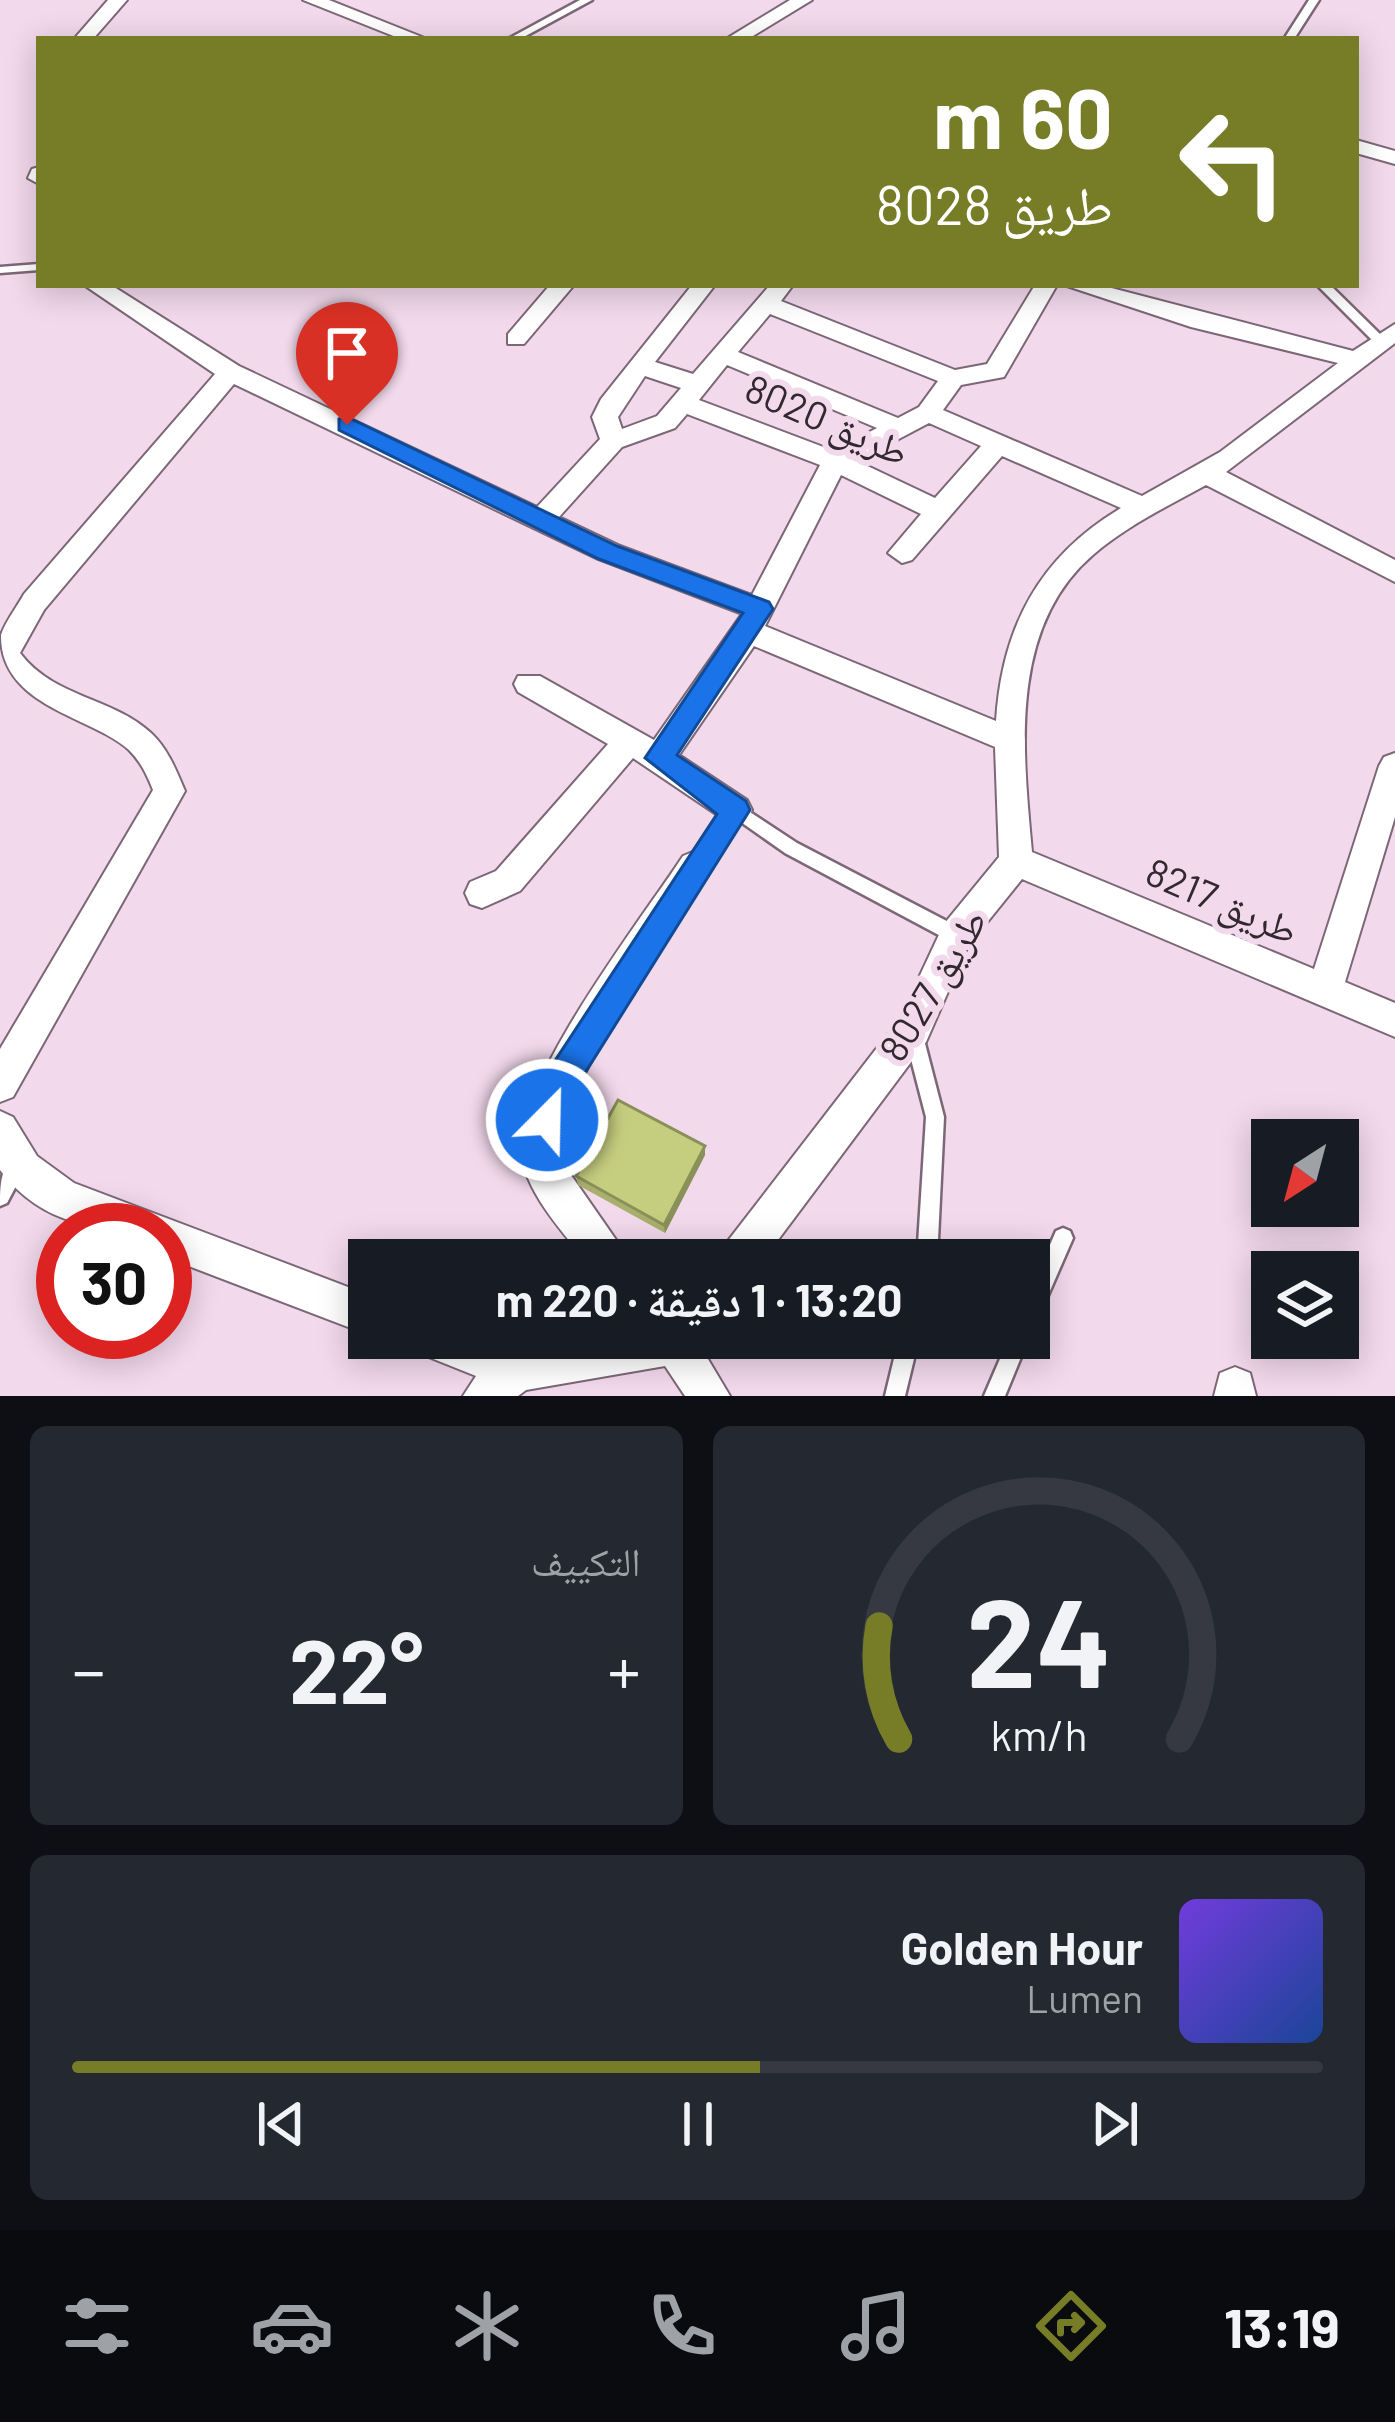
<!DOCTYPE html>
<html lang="ar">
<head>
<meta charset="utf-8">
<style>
	:root { --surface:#171b24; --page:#242831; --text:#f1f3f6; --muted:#9ea1a6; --line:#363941; --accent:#777d27 }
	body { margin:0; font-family:Barlow,"Noto Naskh Arabic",sans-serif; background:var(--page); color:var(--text); direction:rtl; height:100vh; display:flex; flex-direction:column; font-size:45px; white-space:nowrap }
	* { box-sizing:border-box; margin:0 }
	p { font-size:39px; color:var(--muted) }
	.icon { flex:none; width:66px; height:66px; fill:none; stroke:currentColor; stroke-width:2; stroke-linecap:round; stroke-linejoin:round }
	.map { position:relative; height:1396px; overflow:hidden; direction:ltr }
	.panel { display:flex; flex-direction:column; gap:30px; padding:30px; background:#0d0f14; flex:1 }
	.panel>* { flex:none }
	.top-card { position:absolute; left:36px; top:36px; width:1323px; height:252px; border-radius:0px; box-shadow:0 6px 30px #0003; direction:rtl; background:#777d27; color:#fff; overflow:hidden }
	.needle { width:78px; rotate:216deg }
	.fabs { position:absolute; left:1251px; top:1119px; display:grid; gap:24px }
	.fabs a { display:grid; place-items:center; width:108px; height:108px; border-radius:0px; background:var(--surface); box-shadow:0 6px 30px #0003; font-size:60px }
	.speed { position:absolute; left:36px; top:1203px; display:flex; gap:24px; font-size:60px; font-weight:700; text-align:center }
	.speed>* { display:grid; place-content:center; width:156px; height:156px; border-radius:50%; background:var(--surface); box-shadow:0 6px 30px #0003; line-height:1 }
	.speed .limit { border:18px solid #d22; background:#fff; color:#111 }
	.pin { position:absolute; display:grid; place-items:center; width:102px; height:102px; color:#fff; margin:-123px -51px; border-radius:50% 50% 50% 0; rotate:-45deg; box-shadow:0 0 12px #0007 }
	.pin .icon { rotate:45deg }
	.me { position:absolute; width:132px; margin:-66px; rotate:23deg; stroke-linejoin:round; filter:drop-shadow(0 0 9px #0008) }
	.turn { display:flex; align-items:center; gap:42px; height:252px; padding:0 48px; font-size:54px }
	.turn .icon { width:156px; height:156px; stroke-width:2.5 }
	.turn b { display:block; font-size:84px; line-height:102px }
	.big { font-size:90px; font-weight:700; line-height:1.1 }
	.panel .tile { flex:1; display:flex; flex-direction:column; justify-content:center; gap:18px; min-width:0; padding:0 42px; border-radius:18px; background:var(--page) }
	.panel .dial { align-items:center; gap:0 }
	.dial svg { height:312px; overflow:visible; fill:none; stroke:var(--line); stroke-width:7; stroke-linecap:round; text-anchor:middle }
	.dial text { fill:var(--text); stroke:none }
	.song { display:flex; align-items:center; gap:36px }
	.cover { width:144px; height:144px; border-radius:18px; background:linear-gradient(135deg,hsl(260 70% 55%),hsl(220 70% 35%)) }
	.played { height:12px; border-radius:6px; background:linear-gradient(90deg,var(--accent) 55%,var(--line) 55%) }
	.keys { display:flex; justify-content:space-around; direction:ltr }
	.heat { display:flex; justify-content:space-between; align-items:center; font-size:66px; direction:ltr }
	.panel .tiles { flex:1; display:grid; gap:30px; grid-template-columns:1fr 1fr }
	.tile:last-child { grid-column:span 2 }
	.trip { position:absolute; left:348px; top:1239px; width:702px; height:120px; border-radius:0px; background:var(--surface); box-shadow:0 6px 30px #0003; font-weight:700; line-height:120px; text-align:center; direction:rtl }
	.dock { display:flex; height:192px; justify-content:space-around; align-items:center; background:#090b0e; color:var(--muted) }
	.dock .icon { width:84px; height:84px }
	.dock .selected { color:var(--accent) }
	.dock b { font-size:54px; color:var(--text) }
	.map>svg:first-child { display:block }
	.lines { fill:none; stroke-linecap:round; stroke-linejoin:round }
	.lane-casing { stroke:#7c6777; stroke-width:5 }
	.street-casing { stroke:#7c6777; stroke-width:4 }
	.lane { fill:#fff; fill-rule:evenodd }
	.street { fill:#fff; fill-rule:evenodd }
	.wall { fill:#a9b06d }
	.shaded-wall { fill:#8a9059 }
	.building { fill:#c5cd7f; stroke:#8a9059; stroke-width:3 }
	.route { fill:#1a73e8; stroke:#114b97; stroke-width:3 }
	.labels { text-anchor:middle; stroke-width:12; stroke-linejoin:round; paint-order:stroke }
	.street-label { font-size:39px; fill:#322930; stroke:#f2d9ec }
</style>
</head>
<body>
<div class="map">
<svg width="1395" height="1396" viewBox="0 0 1395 1396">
	<rect width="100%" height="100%" fill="#f2d9ec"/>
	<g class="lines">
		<g class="lane-casing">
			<path id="lane" d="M580 0H592L520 39H508Z
				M1309 0H1319L1294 39H1284Z
				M39 264V270L0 273V267Z
				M1317 285H1330L1385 339V345H1377Z
				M736 803 797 843 962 929 965 935 962 941 956 943 950 941 785 853 738 820 701 871 695 873 689 871 687 866 689 861 730 805Z
				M913 1023 919 1026 922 1032 944 1117 937 1260H917L926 1117 904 1032 907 1026Z
				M17 1155 24 1158 27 1165 7 1203 0 1206C0 1187 0 1165 17 1155Z
				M1063 1228 1070 1231 1073 1238 1036 1323 1029 1326V1293L1056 1231Z
				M1029 1337V1338L1026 1345 1005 1396H984L1009 1338Z
				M899 1338H919L905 1396H885Z"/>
		</g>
		<g class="street-casing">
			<path id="street" d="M108 0H127L93 39H74Z
				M303 0H329L427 39H401Z
				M790 0H812L748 39H726Z
				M1356 140 1395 151V164L1356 153Z
				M39 167V184L28 178 32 169Z
				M84 285H111L239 366 537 507 600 439 592 417 601 399 692 285H715L655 362 693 374 770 285H793L781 301 955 370 987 364 1035 285H1057L1004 377 961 385 943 410 1142 496 1220 452 1338 363 1191 327 1064 285H1100L1353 351 1395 324V343L1226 472 1395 560V582L1206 485C1168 506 1128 525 1094 554 1008 627 1023 752 1032 852L1314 969 1379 766 1384 757 1395 753V817L1345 982 1395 1003V1037L1022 879 968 946 926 1042 763 1260H718L724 1246 900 1018 944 924 999 857 995 747 754 646 679 755 747 800 752 810 747 820 736 824 725 820 633 758 520 891 482 908 470 904 465 893 470 882 496 871 608 744 518 692 514 684 518 676H540L654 740 742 614 598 559 234 384 44 610 20 653C54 698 112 697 151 733 168 749 176 770 185 791L13 1097 0 1102V1049L153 790C147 775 141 762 129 750 92 716 0 707 1 635 5 622 17 607 24 594L215 374ZM770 314 938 381 919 407 898 418 738 352ZM727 365 877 428 834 451 699 400ZM645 376 681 388 657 416 622 429 618 417ZM687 414 820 465 752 595 618 545 559 517 622 447 675 428ZM929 423 981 446 935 498 857 461ZM1002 456 1121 508C1039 557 1002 627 996 721L765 626 841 475 921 514 888 553 902 563 912 560Z
				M550 285H574L524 344H508V334Z
				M695 851 707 856 711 866 707 876C672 931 542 1106 564 1165L630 1260H585C561 1230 522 1188 521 1148 521 1074 641 920 683 856Z
				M0 1111 13 1117 37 1156 74 1183 369 1295V1335L165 1257V1230C99 1230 44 1228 0 1170Z
				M410 1338H484L517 1350 590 1338H701L699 1344 730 1396H685L665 1366 526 1390 518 1396H463L476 1376 416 1352Z
				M1235 1367 1250 1373 1256 1396H1214L1220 1373Z"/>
		</g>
		<use href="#lane" class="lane"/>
		<use href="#street" class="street"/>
	</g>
	<path class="wall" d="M705 1146V1155L665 1233 578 1185 576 1176Z"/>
	<path class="shaded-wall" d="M705 1146V1155L665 1233 664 1225Z"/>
	<path class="building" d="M618 1100 705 1146 664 1225 576 1176Z"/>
	<path class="route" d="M347 417 617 546 769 602 773 609 677 755 746 801 750 810 570 1097 559 1132 547 1137 535 1132 530 1120 543 1079 717 814 645 758 743 613 599 559 339 430V419Z"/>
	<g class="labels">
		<g class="street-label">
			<text transform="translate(827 420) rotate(23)" y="14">طريق 8020</text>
			<text transform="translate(1222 901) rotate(23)" y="14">طريق 8217</text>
			<text transform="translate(933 985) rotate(-59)" y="14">طريق 8027</text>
		</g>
	</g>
</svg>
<div class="fabs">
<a><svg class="needle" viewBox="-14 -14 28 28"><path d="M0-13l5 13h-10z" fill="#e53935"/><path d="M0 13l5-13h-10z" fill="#9ea1a6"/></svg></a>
<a><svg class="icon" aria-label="layers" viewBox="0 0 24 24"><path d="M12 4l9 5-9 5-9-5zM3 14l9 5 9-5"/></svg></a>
</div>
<div class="speed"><div class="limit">30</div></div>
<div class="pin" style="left:347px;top:425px;background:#d93025"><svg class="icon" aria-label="arrive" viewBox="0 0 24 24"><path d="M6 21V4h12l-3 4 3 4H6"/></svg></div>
<svg class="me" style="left:547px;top:1120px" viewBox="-20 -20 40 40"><circle r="17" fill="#1a73e8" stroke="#fff" stroke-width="3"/><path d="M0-11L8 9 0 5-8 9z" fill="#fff"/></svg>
<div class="trip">13:20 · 1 دقيقة · 220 m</div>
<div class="top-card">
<div class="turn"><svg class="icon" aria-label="left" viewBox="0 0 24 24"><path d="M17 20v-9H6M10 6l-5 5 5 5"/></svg><div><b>60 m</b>طريق 8028</div></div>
</div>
</div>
<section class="panel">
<div class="tiles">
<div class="tile dial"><svg viewBox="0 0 100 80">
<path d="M14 69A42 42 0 1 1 86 69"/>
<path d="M14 69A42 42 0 0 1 9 40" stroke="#777d27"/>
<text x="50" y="56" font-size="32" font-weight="700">24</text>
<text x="50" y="72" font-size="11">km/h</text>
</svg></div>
<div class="tile"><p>التكييف</p>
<div class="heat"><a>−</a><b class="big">22°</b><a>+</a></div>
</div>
<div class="tile">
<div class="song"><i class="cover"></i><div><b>Golden Hour</b><p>Lumen</p></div></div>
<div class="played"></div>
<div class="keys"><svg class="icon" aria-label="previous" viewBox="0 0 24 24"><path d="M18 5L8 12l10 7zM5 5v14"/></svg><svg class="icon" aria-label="pause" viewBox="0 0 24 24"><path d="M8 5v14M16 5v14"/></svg><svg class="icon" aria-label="next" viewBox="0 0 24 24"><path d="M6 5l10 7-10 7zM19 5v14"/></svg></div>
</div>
</div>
</section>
<nav class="dock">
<b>13:19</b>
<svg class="icon selected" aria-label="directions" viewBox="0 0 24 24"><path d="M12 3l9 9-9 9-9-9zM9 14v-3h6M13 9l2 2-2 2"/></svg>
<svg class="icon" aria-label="music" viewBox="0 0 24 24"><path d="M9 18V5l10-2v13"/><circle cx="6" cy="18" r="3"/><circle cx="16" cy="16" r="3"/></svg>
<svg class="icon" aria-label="phone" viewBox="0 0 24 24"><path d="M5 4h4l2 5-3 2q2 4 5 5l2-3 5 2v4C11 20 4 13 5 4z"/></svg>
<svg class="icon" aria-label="climate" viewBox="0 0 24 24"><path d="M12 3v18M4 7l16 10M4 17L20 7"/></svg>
<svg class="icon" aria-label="car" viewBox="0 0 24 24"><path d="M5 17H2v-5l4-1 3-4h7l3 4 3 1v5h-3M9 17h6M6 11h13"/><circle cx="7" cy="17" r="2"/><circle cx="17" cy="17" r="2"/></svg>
<svg class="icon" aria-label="filters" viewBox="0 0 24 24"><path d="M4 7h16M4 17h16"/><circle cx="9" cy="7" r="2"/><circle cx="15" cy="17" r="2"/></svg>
</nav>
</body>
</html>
